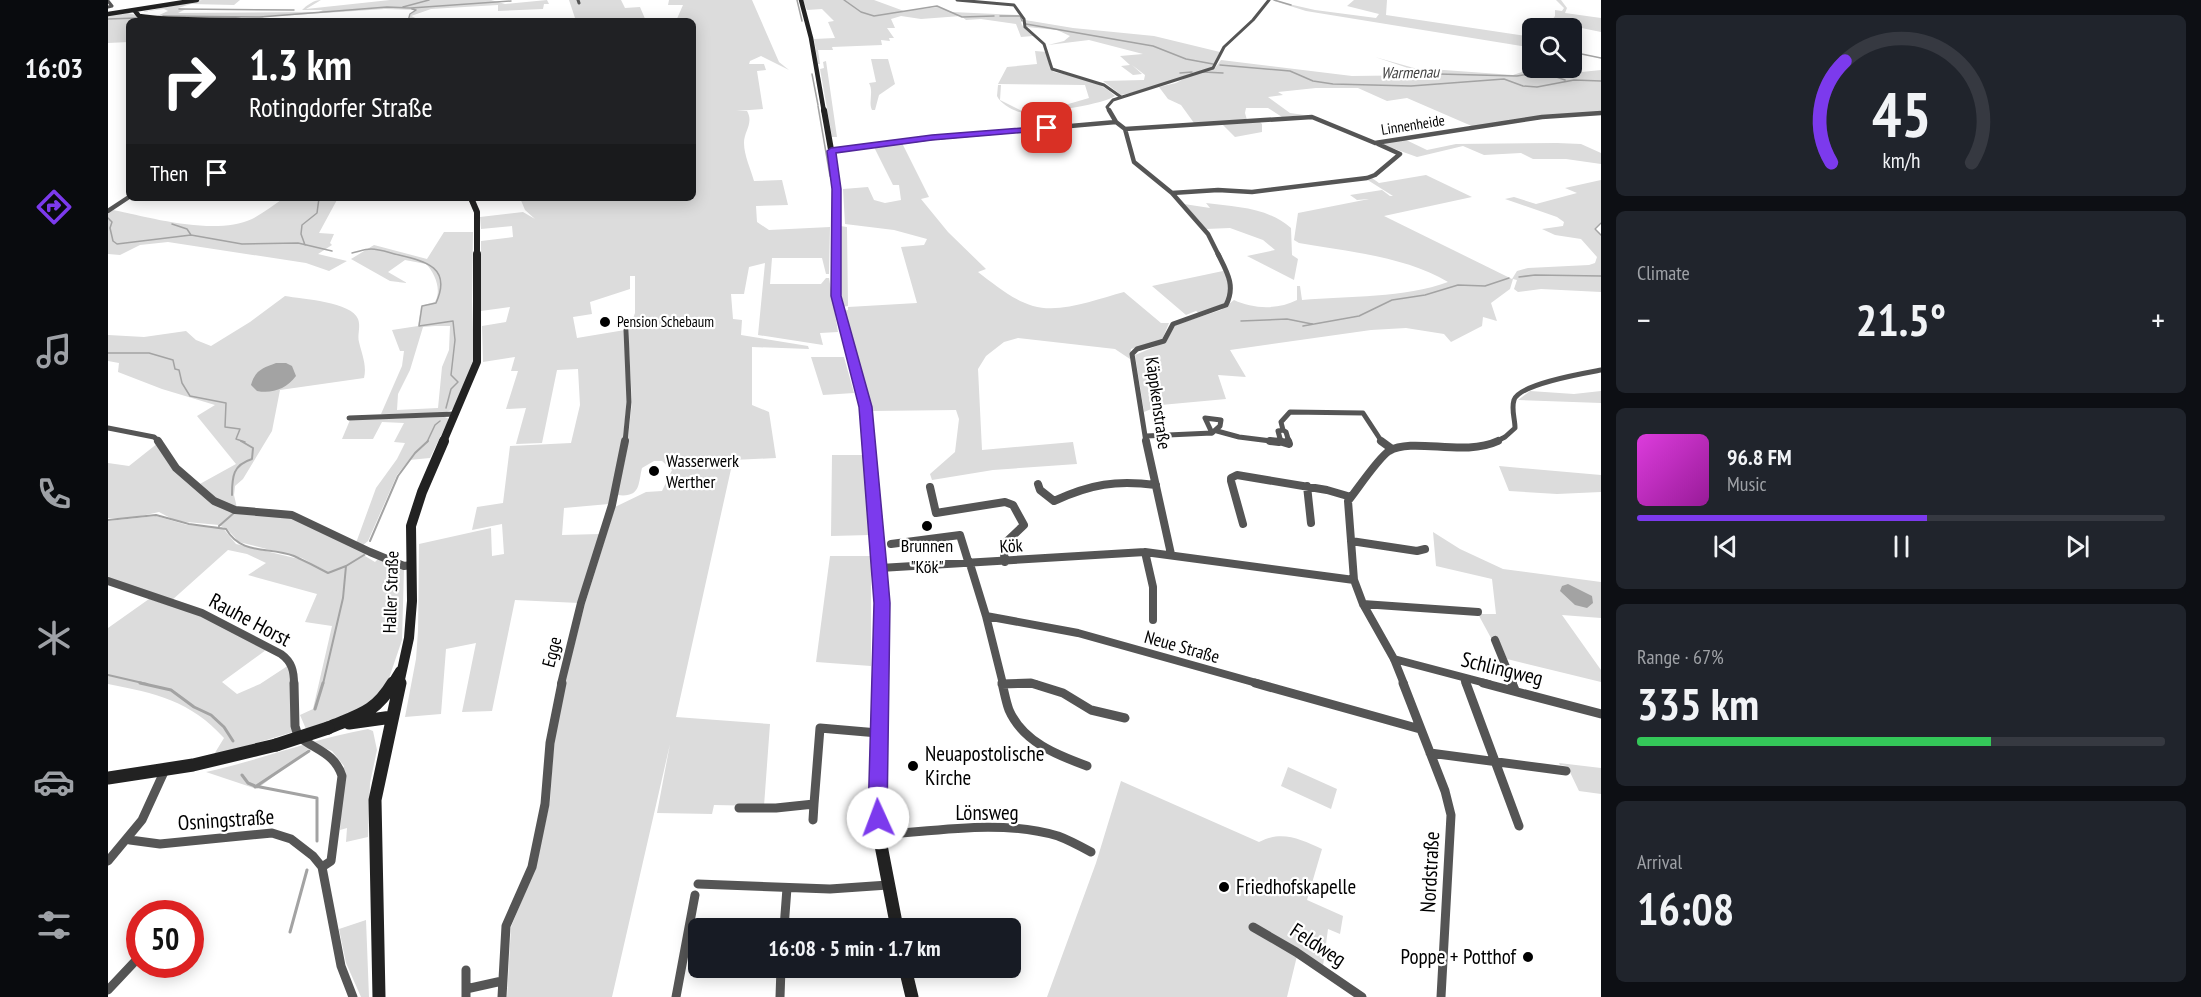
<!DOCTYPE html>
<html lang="en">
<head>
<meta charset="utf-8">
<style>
	:root { --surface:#171b24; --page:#20242c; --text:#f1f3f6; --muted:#9ea1a6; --line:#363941; --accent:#7c3aed }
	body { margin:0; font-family:"PT Sans Narrow",sans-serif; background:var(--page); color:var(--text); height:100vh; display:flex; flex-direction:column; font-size:22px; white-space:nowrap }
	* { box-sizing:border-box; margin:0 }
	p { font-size:20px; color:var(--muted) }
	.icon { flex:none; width:33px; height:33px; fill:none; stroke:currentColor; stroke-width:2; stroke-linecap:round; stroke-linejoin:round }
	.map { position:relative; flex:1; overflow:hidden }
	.side { display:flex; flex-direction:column; gap:15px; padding:15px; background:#0d0f14; width:600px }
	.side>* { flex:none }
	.hud { position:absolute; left:18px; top:18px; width:570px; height:183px; border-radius:9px; box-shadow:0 3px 15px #0003; background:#202124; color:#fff; overflow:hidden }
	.tools { position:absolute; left:1414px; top:18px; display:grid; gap:12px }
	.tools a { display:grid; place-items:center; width:60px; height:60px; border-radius:9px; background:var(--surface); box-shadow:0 3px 15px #0003; font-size:30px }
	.speed { position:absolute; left:18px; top:900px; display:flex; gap:12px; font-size:30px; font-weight:700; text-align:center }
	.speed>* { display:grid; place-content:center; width:78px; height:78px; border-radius:50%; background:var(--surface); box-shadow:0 3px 15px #0003; line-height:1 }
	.speed .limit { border:9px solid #d22; background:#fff; color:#111 }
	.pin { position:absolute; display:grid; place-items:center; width:51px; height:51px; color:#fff; margin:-26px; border-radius:12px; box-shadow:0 3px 9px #0006 }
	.me { position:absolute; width:66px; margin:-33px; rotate:358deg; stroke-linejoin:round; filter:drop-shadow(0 0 4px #0008) }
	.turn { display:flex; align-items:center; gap:21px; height:126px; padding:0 24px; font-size:27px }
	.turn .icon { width:78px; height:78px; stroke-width:2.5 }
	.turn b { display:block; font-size:42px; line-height:51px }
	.then { display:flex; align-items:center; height:57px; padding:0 24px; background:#0003; gap:12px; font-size:22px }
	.big { font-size:45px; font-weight:700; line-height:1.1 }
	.side .widget { flex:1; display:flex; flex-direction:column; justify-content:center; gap:9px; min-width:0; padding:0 21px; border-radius:9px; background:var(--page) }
	.side .dial { align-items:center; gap:0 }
	.dial svg { height:156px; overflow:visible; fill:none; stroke:var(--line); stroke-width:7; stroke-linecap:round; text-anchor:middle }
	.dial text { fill:var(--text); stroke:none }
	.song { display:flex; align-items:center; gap:18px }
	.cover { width:72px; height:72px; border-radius:9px; background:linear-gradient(135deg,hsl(300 70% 55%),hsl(300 70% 35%)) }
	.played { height:6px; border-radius:3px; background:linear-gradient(90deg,var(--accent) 55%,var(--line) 55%) }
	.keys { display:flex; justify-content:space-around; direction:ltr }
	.heat { display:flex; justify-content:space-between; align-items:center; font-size:33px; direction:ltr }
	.charge { height:9px; border-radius:4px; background:linear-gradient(90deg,#34c759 67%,var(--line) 0) }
	.trip { position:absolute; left:580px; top:918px; width:333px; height:60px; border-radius:9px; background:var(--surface); box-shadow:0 3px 15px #0003; font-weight:700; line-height:60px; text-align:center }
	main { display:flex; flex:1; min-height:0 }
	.tabs { display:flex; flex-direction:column; width:108px; justify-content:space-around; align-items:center; background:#090b0e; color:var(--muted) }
	.tabs .icon { width:42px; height:42px }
	.tabs .active { color:var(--accent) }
	.tabs b { font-size:27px; color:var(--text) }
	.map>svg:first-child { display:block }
	.green { fill:#dcdcdc; fill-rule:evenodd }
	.water { fill:#a3a3a3 }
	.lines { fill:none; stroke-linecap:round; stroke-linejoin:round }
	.stream-far2 { stroke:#a3a3a3; stroke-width:1.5 }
	.stream-far1 { stroke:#a3a3a3; stroke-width:2 }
	.stream { stroke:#a3a3a3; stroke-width:3 }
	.street-far4 { stroke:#555; stroke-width:3 }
	.street-far3 { stroke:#555; stroke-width:4.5 }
	.street-far2 { stroke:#555; stroke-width:5 }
	.street-far1 { stroke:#555; stroke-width:8 }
	.street { stroke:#555; stroke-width:9 }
	.secondary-far4 { stroke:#222; stroke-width:4.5 }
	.secondary-far3 { stroke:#222; stroke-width:6 }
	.secondary-far2 { stroke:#222; stroke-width:8 }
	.secondary-far1 { stroke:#222; stroke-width:10 }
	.secondary { stroke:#222; stroke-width:13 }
	.secondary-bridge { stroke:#222; stroke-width:13 }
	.route { fill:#7c3aed; stroke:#51269a; stroke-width:1.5 }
	.poi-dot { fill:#000; stroke:#fff; stroke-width:2 }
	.labels { text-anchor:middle; stroke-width:4.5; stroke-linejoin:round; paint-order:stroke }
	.far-street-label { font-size:15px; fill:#000; stroke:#fff }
	.far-poi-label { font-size:15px; fill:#000; stroke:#fff; text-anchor:start }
	.far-water-label { font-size:16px; font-style:italic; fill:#444; stroke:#fff }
	.street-label { font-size:18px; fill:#000; stroke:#fff }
	.poi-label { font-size:18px; fill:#000; stroke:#fff; text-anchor:start }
	.near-street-label { font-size:21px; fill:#000; stroke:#fff }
	.near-poi-label { font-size:21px; fill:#000; stroke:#fff; text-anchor:start }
</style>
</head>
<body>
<main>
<nav class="tabs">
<b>16:03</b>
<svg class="icon active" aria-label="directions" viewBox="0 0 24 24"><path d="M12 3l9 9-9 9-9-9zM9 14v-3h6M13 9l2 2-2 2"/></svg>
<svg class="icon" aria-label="music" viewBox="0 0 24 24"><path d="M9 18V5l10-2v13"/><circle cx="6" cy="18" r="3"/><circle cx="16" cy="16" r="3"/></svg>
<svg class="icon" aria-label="phone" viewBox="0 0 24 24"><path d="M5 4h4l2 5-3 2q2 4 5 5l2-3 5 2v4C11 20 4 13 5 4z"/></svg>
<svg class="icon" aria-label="climate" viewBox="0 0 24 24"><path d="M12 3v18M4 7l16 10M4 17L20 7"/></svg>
<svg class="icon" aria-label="car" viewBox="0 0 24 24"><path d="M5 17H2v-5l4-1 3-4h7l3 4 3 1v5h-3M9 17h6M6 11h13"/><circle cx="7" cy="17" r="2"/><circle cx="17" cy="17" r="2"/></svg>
<svg class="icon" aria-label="filters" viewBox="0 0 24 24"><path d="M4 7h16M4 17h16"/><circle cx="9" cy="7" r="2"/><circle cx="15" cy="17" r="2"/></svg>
</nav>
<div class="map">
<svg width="1493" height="997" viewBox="0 0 1493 997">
	<rect width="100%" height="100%" fill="#fff"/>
	<path class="green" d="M94 0H132L126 5 83 4 70 8 78 9 70 13 211 12 215 10H194C199 5 206 0 213 0L198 9 282 0H383L397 4 439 0 441 4H436L435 9 390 11V5L323 9 303 16 314 21H301L303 14 308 10 277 9 155 17 157 20 117 17H47L60 11 56 9 33 12Z
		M461 0H513L517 8 532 7 538 21H468Z
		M561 0H644L671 62 681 70 653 56 642 61 641 64H656L658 70 649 71 655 109 628 111H639C646 123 636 131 636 143 636 155 643 170 646 181L674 180 680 205 648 206 649 222 661 230 722 227 721 274H718L714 258H664L662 284H713L718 278H721L730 332 712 333 715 345 650 335 657 263 641 267 636 294H623L625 319 634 320 633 335 700 346 701 349 644 347V405L661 412 668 458 625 460 568 717 662 724 656 806 606 805 604 814 549 813 562 744 504 997H399L403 927 427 868 442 802 446 742 455 689 477 604 507 507 538 492 554 491 564 470 554 461H546L534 468C530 484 533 498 509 495L518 455 524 402 521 348V330L527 313V276H522V289L482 302 484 314 465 317 469 338 517 330 519 402 513 455 501 504 456 508 454 535 492 534 471 603 407 600 384 711 354 712 368 643 338 649 333 714 297 717 308 659 310 631 311 544 383 528 384 556 396 554 394 524 364 530 369 507 395 503 402 446 463 443 472 405 470 369 449 370 434 443 408 444 418 408 398 409 410 371H403L407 357 375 362 374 326 398 322 402 307 373 311V241L405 237 404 226 373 229 372 217 415 212 427 219 417 210 412 198H585V21H568L575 5H560Z
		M695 0H766L796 11 830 7 844 12 911 15 914 25 925 36 913 37 908 24 873 19 858 20 853 16 813 19 793 16 783 19 787 28H779L786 38H781L782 41 773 40 774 45 724 47 725 50H710L712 64H710L706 39 727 38 720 22 726 21 714 9 699 10Z
		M1163 0 1207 10 1268 18 1271 14 1239 6 1246 0H1279L1278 15 1425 37V48L1198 11Z
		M1448 0H1453L1459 8 1457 13 1493 18V32L1454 24 1450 28H1438L1447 16V10L1454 11 1456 8Z
		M20 13 48 20 21 21V42L0 43V15Z
		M917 20 965 28 1046 36 1112 52 1103 68C1072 76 1045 89 1013 95L995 81 1036 80 1037 75 1024 65 1034 74 1025 75 1013 66 1022 65 1012 56 1035 54 981 40 940 45 956 41 962 36 949 30 919 27Z
		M927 51 939 52 942 69 946 72C968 77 991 80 1007 96 994 105 928 115 911 112 904 110 892 103 889 96L890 85H893L892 100 914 111 950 107 981 98 977 85 890 84 899 67 929 64Z
		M1267 57 1313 70 1322 69 1405 75 1417 71 1464 73 1493 70V112L1366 127 1299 98 1279 101 1250 88H1208L1170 92 1175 95 1160 97 1182 113 1196 115 1174 117 1160 108H1138L1137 113 1139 120 1086 123 1073 105 1060 99 1051 87 1068 83 1085 74 1107 68 1113 60 1244 76 1321 75Z
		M763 59H780L787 84 771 95 767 110H764C760 102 766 92 761 83L768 82Z
		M718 61 729 137H724L712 69 716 68 715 62Z
		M1151 121 1154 124V132L1127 137 1114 124Z
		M1296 139 1319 150 1348 144 1449 143 1473 144 1493 153V164L1458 159H1425L1413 153 1376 155 1355 146 1309 157 1273 144Z
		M794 143 821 197 813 199 840 232 878 269 870 272C887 285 905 300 925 306 953 314 989 299 1016 292L1053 323H1061L1054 340 1023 349 1022 359 1007 349 910 338 896 342 878 356 870 369 874 450 965 442 969 464 885 470 824 480 822 474 847 452 851 419 848 410 764 411 735 311 740 310V307L809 303 793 247 816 245 819 239 786 230 737 224 735 189 760 187 766 200 777 203 793 200 791 185H785L766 147Z
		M1318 175 1364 197 1276 216 1404 279 1409 271 1420 268 1481 265 1487 263 1489 257 1473 239 1447 235 1434 229 1455 226 1456 222 1449 217 1397 199 1406 197 1428 204 1469 193 1457 188 1493 180V222L1486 229 1493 235V292L1433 289 1410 292 1406 289 1409 280 1405 279 1402 289 1383 303 1389 321 1375 317 1374 326 1343 342 1336 334 1298 328 1263 330 1122 350 1138 377 1110 375 1118 399 1053 405 1036 412 1027 355 1058 342 1067 325 1113 310 1126 300C1145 309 1170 310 1189 300V286H1192L1194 300C1240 296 1297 298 1340 282 1299 257 1238 251 1191 243L1186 240 1190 213 1261 199 1249 200 1242 195 1274 190 1282 196H1285L1258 179 1264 178 1271 183Z
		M176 198H230L211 233 226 234 222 243 224 245 210 254 239 261 221 271 198 263 60 242 32 245 12 255 0 254V213L5 210C44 218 107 236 144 219 155 213 166 205 176 198Z
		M1098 203C1128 207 1159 207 1183 228L1184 255 1190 259 1186 280 1139 256 1167 250 1155 240 1122 228 1098 229 1076 204 1102 208Z
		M732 226 739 227 740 306 734 307 732 285Z
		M336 232H365L364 301 366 358 363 374 345 409 337 413 273 414 294 366 296 351H292L284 330 310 326 313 306 327 302C334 290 327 273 318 264L297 260 280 272 299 283 282 281 243 259 266 245 319 259ZM327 326H342L341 350 334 367 330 408 289 410 290 394 302 370 315 327Z
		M1115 271 1117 272 1123 294 1118 302 1092 314 1088 311 1078 315 1044 286Z
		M177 296C194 299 244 302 250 319 253 327 249 335 251 342 254 355 259 365 256 378L172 390 164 431 135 479 127 486 126 495 129 508 109 500 90 485 128 464 89 416 107 405 54 389 10 372 11 363 0 361V335L36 337 78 331 88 340 103 346 142 322Z
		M703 357H736L746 393 715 395Z
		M1422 391 1466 394 1493 391V403L1410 400Z
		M337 417 341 419 322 458 301 460 289 475 260 541 254 546 248 543 268 488 289 459 297 443 286 442 296 423 274 422 265 439H234L242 420Z
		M50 443 104 503 189 519 260 553 257 556 267 562 271 558 296 569 294 640 276 693 250 710 198 729 192 715 205 709 224 626 197 622 209 594 140 575 158 563 139 554 120 550 63 601 0 579V521L48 516 79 525 114 527 128 544 191 559 223 574 194 558 131 542 120 530 111 525 68 521 51 512 24 518H0V463L21 466Z
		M724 455H757L762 535 723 536Z
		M1391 466 1493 475V492L1449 494 1401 491Z
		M1325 532 1352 549 1395 569 1493 582V618L1454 615 1493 670V682L1399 659 1390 638H1383L1370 614H1388L1384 579 1328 566Z
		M722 556H763V666L708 662Z
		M41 599 92 615 158 650 114 682 129 694 152 684 181 665 183 678 185 732 105 756 116 738C83 701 47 693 0 684V628Z
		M260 729 265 731 269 750 262 783 260 837 238 842 239 828 232 830 236 766 224 751 207 744 149 789 98 772C153 760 204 739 260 729Z
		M1451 763 1493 768V794L1471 791 1459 766 1452 765Z
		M1180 767 1229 789 1223 809 1173 786Z
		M1013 781 1151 842C1174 830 1192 839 1214 849L1199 900 1235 916 1232 934 1220 929 1215 966 1189 956 1179 997H939L988 863Z
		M258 920 261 997H253L238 963 231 929Z"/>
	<path class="water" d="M168 363H178L184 366 188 376C178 389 164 394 149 391L143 385C147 370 155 368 168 363Z
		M1460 584 1484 596 1485 603 1479 608 1467 605 1452 591 1454 586Z"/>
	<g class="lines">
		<path class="stream-far2" d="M689 0 694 21
			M736 0 753 12 766 16 829 6 854 17 886 16
			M1166 0 1183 5
			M295 7 321 0
			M71 9 186 10
			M55 16 152 17 279 7 303 8 403 1
			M892 16H912L914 21
			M0 19 29 18
			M300 21 302 14 308 10 304 9
			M918 24 1045 46 1078 59 1105 64
			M1464 52 1493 58
			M1112 65 1182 71 1205 81 1225 84 1303 86 1396 79 1415 86 1429 87 1466 80 1493 81
			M1095 72 1115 73
			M1072 73 1084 72
			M704 74 710 105
			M1330 74 1409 76 1434 72 1457 80
			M710 106 722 176
			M0 218 4 222 2 228 5 241 9 244 83 235 134 244 190 243 224 251
			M1493 223 1487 229 1493 235
			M64 224 79 229 83 235
			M197 245 193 234 194 225 209 213 211 198
			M244 253C250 252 256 249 263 249 272 249 282 253 291 255 318 261 344 268 328 303L314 306 311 326 345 321 347 340 343 375 350 382 343 389 338 408
			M1411 277 1427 275 1493 276
			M1133 321 1179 319 1204 324
			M1195 326 1251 316 1284 300 1317 295 1350 285 1377 286 1401 278
			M0 353H41L65 360 67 369 71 370 74 383 82 396 118 403 117 427 132 429 128 439 137 442
			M319 442 327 425 332 421"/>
		<path class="stream-far1" d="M124 495C124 476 125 465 144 459L145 448 133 441
			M0 520 48 515 81 524 118 529C134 556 161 546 186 556 197 561 209 567 220 573L238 566 235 598 215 684
			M111 526 127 512
			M262 541 290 476 307 453 320 441
			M238 566 256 555
			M0 675 39 684"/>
		<path class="stream" d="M32 683 63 690 86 707 103 715 116 727 125 741
			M207 709 215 683
			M134 775 140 783 147 786 209 798V841
			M147 787 201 751
			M182 932 199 870"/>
		<path class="street-far4" d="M470 0 471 3
			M849 0 906 5 916 19 917 27 936 44 944 69 996 85 1013 97
			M0 1 4 6 0 7
			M1002 112 999 107 1005 100 1105 68 1116 47 1145 20 1161 0"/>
		<path class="street-far3" d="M1001 110 1008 122 1017 129 1026 162 1064 193 1100 234 1111 256
			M1017 129 1204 117 1267 143 1434 117 1493 113
			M723 151 824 138 1008 122
			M1064 193 1110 190 1144 192 1259 178 1267 175 1292 154 1270 144
			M0 211 21 197"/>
		<path class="street-far2" d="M241 418 348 414
			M1097 418 1113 420 1112 426 1104 433Z
			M0 428 46 437 52 442
			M1175 430 1178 432 1181 442
			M1175 430 1173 422 1182 412 1255 413 1274 442
			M1109 431 1131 437 1171 442
			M1038 436 1104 433
			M517 442 521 402 518 330
			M1038 442 1024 354 1029 349 1056 341 1065 324 1118 305C1128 286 1119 272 1110 254
			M1173 442 1170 431 1175 430
			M1387 442 1397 437 1407 428C1407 419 1403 409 1406 400 1411 384 1477 373 1493 370"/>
		<path class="street-far1" d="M50 441 68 468 106 501 127 510 184 515 262 552 296 566 303 565
			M1038 441 1063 554
			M1162 441 1171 442
			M1171 441 1181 444 1180 441
			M1273 441 1284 449
			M930 484 932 490 946 501C983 484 1008 480 1048 485
			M1199 486 1203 523
			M822 487 828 513 897 502 905 505 916 525 895 545 897 562
			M1135 524 1123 481V478L1129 475 1219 490 1243 497
			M1243 541 1309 551 1317 549
			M783 544 852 535 861 564
			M1037 552 1045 587V620
			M862 564 878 616 970 633 1152 684
			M772 568 1037 552 1246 580
			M0 581 94 613 173 654C184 662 186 671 186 684
			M1255 604 1370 612
			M878 616 895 684
			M1387 640 1405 684
			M1286 659 1381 684
			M1356 678 1358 684
			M453 684 473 603 504 505 517 441
			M894 684H927
			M1296 684 1286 659 1255 604 1246 580 1240 501C1249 490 1270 458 1281 451 1305 437 1356 457 1390 441"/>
		<path class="street" d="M186 683 187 726 190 736C207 750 227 753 234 776L223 861 214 867
			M894 683C896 691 898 702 901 710 915 742 949 755 979 766
			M1147 683 1312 729
			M1295 683 1337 791 1343 815 1333 997
			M1358 683 1411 826
			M1375 683 1493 714
			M1404 683 1407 690
			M894 684 923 683 955 693 983 710 1017 718
			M1322 753 1458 771
			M631 808H668L706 804 712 728 770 733
			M705 820 706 804
			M771 835C829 831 893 819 950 836 961 840 972 846 983 852
			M22 840 52 844 164 833 183 839 205 856 214 867 233 966 245 997
			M0 861 34 820 56 772
			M590 884 722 889 780 885
			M1145 927 1188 952 1254 997
			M676 928 679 888
			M358 970V997
			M358 989 394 981
			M0 990 32 956
			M394 997 398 926 424 867 437 804 442 743 454 683
			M568 997 587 895
			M672 997 673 968"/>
		<path class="secondary-far4" d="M693 0 703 38 716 112
			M27 11 31 16C70 22 111 18 151 21
			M0 14 89 0
			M177 21H242"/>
		<path class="secondary-far3" d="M716 110 728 178V256
			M363 198 369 212V256"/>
		<path class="secondary-far2" d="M728 254V296L758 407 762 442
			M335 442 369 362V254"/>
		<path class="secondary-far1" d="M762 441 774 603 772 684
			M284 684 292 671
			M291 684 301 638 304 601 303 526 314 492 336 441"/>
		<path class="secondary" d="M772 683 768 800 771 835 789 928
			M241 723 284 717
			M220 728C251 715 267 713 285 683
			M0 778 85 765 168 745
			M797 968 804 997
			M271 997 267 800 292 683"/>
		<path class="secondary-bridge" d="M168 745 220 728"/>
	</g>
	<path class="route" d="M939 126 943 128 942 130 824 140 728 153 733 189V296L764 407 779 568 782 603 779 818 776 823 770 826 763 823 760 818 766 603 751 407 723 296 724 189 719 151 723 148 824 135Z"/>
	<g class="poi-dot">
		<circle cx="497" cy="322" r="6"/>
		<circle cx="546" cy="471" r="6"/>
		<circle cx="819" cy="526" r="6"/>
		<circle cx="805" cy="766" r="6"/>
		<circle cx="1116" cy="887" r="6"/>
		<circle cx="1420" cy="957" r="6"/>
	</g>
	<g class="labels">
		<g class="far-street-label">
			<text transform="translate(1305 125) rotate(-9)" y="5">Linnenheide</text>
		</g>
		<g class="far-poi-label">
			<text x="509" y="327">Pension Schebaum</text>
		</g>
		<g class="far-water-label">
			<text transform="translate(1302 72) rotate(-1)" y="6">Warmenau</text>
		</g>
		<g class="street-label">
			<text transform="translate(1050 403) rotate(82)" y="6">Käppkenstraße</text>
			<text transform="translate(903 546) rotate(-4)" y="6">Kök</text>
			<text transform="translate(283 592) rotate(-88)" y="6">Haller Straße</text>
			<text transform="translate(1074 647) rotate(16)" y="6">Neue Straße</text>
			<text transform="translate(444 652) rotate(-76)" y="6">Egge</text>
		</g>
		<g class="poi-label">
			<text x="558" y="467">Wasserwerk<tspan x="558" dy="21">Werther</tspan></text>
			<text x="819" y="552" text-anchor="middle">Brunnen<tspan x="819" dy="21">"Kök"</tspan></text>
		</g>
		<g class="near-street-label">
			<text transform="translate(142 620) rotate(28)" y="7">Rauhe Horst</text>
			<text transform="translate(1394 669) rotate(14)" y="7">Schlingweg</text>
			<text x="879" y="820">Lönsweg</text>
			<text transform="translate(118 820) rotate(-4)" y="7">Osningstraße</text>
			<text transform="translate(1322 872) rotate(-87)" y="7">Nordstraße</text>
			<text transform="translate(1210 945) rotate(33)" y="7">Feldweg</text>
		</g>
		<g class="near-poi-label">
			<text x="817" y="761">Neuapostolische<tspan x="817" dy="24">Kirche</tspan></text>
			<text x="1128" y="894">Friedhofskapelle</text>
			<text x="1408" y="964" text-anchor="end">Poppe + Potthof</text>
		</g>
	</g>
</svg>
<div class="tools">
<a><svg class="icon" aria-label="search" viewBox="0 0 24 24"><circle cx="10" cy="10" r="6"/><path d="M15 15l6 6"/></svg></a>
</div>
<div class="speed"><div class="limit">50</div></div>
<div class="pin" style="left:939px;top:128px;background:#d93025"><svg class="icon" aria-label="arrive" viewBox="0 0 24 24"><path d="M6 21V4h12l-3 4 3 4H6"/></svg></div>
<svg class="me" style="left:770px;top:818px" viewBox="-20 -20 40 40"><circle r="19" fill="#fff"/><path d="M0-13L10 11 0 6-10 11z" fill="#7c3aed"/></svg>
<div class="trip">16:08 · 5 min · 1.7 km</div>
<div class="hud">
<div class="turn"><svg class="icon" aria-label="right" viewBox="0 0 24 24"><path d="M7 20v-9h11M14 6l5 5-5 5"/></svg><div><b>1.3 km</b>Rotingdorfer Straße</div></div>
<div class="then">Then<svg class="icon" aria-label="arrive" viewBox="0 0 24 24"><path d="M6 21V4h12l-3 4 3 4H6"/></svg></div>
</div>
</div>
<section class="side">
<div class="widget dial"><svg viewBox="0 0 100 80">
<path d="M14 69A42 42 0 1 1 86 69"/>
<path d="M14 69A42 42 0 0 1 21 17" stroke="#7c3aed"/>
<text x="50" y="56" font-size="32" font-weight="700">45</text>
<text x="50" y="72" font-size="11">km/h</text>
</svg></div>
<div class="widget"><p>Climate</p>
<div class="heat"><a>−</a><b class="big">21.5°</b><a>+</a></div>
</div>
<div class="widget">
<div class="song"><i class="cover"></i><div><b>96.8 FM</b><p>Music</p></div></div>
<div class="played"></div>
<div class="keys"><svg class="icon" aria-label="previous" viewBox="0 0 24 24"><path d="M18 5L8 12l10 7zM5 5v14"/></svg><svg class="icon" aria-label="pause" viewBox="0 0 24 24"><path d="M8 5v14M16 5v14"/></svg><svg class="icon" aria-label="next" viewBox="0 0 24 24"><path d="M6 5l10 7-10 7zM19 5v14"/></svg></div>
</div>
<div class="widget"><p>Range · 67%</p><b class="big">335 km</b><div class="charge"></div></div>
<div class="widget"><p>Arrival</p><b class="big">16:08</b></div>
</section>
</main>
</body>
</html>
